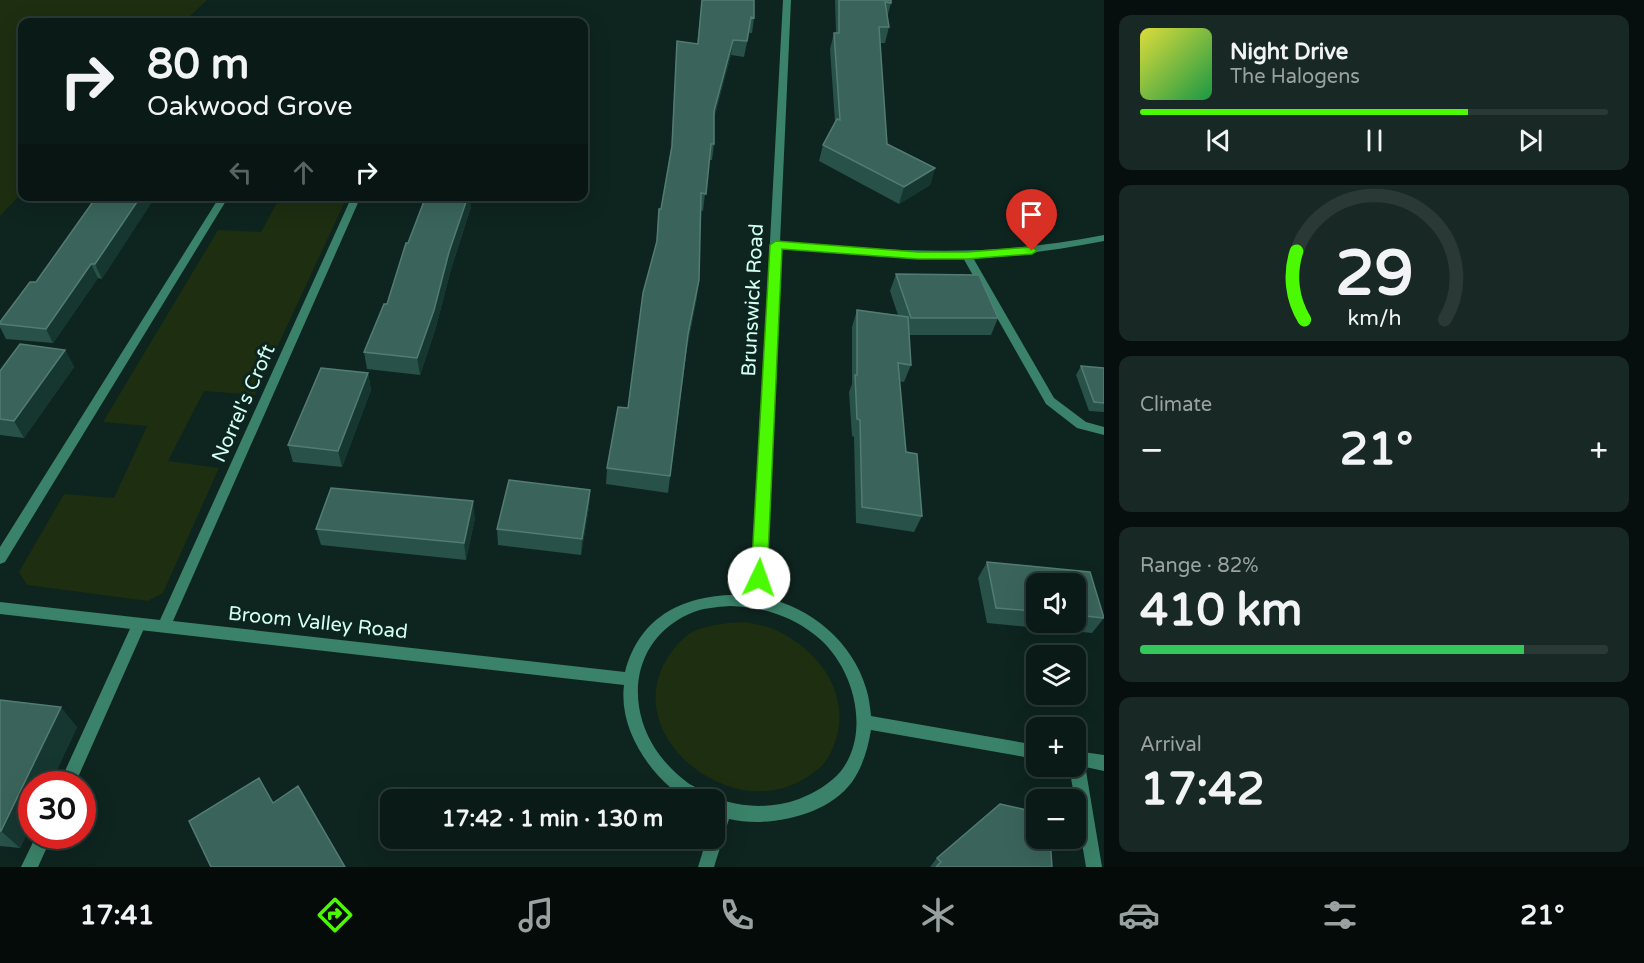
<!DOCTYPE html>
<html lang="en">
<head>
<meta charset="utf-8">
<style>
	:root { --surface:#0a1b17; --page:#182824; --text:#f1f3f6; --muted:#99a1a1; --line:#2a3936; --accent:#4bfa02 }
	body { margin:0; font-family:"Varela Round",sans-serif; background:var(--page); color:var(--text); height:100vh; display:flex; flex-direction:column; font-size:22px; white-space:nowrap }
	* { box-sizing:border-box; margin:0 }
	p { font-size:20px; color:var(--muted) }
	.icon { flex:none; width:33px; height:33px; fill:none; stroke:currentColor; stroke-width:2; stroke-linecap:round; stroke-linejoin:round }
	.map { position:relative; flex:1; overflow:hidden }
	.panel { display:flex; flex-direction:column; gap:15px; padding:15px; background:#060f0d; width:540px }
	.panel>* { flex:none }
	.banner { position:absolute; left:18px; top:18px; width:570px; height:183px; border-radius:12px; box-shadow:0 6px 24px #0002,0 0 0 2px var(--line); background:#0a1b17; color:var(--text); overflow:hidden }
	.fabs { position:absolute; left:1026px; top:573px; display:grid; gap:12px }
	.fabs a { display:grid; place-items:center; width:60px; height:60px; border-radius:12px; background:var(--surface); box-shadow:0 6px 24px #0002,0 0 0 2px var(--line); font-size:30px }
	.speed { position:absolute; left:18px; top:771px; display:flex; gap:12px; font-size:30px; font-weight:700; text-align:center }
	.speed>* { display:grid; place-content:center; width:78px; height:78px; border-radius:50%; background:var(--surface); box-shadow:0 6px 24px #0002,0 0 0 2px var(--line); line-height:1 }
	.speed .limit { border:9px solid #d22; background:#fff; color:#111 }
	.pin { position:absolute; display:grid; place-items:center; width:51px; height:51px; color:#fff; margin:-62px -26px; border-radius:50% 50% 50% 0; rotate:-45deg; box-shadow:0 0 6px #0007 }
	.pin .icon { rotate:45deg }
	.me { position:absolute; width:66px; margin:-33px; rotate:3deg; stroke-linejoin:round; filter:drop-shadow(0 0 4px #0008) }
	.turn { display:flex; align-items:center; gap:21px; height:126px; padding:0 30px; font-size:27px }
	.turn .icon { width:78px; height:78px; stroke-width:2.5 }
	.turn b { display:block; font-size:42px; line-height:51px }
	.lanes { display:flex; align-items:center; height:57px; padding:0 30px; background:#0003; justify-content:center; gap:30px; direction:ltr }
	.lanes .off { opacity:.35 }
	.big { font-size:45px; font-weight:700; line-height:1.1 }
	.panel .widget { flex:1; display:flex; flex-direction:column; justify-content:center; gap:9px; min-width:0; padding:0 21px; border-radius:12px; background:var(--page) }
	.panel .dial { align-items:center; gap:0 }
	.dial svg { height:156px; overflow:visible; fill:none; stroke:var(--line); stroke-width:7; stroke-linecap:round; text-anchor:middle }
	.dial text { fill:var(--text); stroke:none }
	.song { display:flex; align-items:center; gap:18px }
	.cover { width:72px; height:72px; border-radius:9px; background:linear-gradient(135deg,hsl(60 70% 55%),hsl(140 70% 35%)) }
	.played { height:6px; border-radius:3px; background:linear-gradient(90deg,var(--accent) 70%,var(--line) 70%) }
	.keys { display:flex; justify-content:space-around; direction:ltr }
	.heat { display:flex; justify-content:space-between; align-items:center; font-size:33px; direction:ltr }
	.charge { height:9px; border-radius:4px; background:linear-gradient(90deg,#34c759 82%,var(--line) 0) }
	.trip { position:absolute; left:380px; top:789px; width:345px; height:60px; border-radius:12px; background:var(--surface); box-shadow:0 6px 24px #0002,0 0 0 2px var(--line); font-weight:700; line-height:60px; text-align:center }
	.menu { display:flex; height:96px; justify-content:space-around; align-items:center; background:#040b09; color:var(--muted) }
	.menu .icon { width:42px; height:42px }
	.menu .selected { color:var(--accent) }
	.menu b { font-size:27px; color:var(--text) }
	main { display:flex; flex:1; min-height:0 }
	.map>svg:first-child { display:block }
	.green { fill:#1d2e11 }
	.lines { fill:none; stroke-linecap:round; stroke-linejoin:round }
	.lane { fill:#3a8269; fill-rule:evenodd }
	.street { fill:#3a8269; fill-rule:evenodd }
	.wall { fill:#285149; fill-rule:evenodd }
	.shaded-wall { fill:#163730 }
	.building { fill:#3a645b; stroke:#527c73; stroke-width:1.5 }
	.route { fill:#4bfa02; stroke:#31a201; stroke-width:1.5 }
	.labels { text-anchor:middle; stroke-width:6; stroke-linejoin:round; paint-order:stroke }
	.street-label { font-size:20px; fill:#d1fff2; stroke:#0e241f }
</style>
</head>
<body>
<main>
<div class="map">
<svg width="1104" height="867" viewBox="0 0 1104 867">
	<rect width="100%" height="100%" fill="#0e241f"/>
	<path class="green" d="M0 0H207L184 22H22V193L0 216Z
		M280 197H347L255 395 204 391 168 461 219 468 163 593 148 601 27 585 19 572 64 494 114 498 147 426 103 422 218 230 261 232Z
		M745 622C755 624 767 626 776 630 814 648 847 686 838 731 835 745 829 761 817 770 797 786 776 793 750 791 691 785 632 722 665 662 671 651 681 639 692 632 709 624 727 623 745 622Z"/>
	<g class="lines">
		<path class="lane" d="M967 253 972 256 1054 398 1086 422 1104 427V435L1077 428 1046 404 962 256Z
			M139 618 144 620 146 624 75 784H59L134 620Z
			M1076 752 1081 754 1084 759 1102 867H1086L1069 766H1076Z
			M36 836H52L38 867H21Z"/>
		<path class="street" d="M783 0H791L780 242C847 247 914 253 981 250 1023 248 1063 243 1104 235V241C1063 249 1023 255 981 256 914 259 847 253 780 248L765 598C811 607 853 643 866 688 869 697 870 707 871 716L1036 745V759L871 730C868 748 863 766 852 782 827 816 769 828 729 819L714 867H698L707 838H714V800C706 800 694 802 686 799 680 798 675 792 671 788 643 764 619 724 624 685L0 614V602L160 620 352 196H361L173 621 625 672C641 610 693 592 751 595ZM730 606C763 607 789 615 815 635 853 664 872 731 841 771 830 784 814 793 799 799 771 809 742 808 714 797L710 799C706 790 695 788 688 783 676 774 664 762 656 750 624 701 634 639 689 614 702 608 716 607 730 606Z
			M220 196H229L5 562 0 564V547Z
			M1076 751 1104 755V771L1076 765Z"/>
	</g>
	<path class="wall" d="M702 0 754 18 752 33H749L744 57 731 55 714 118V144L712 160H709L703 211 700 210 697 297 687 348 668 493 606 484 607 468 628 408 656 244 659 209H661L671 153 677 41 697 44Z
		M835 0H891V3L887 18 889 27 885 43H880L887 144 935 168 930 185 899 204 819 161 823 145 835 122 830 49 834 33H836Z
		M97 196 102 279 98 278 53 343 6 339 0 327V322L36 282Z
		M471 207 451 269 436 327 420 375 367 369 364 352 387 304 408 243Z
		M896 274 998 318 991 335H909L911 365 904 382 899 381 906 452 922 516 914 532 856 523 854 437 852 436 849 392 852 384V327L857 310 898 315 890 291Z
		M65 350 74 367 24 438 0 435V371Z
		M1081 366 1104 368V412L1089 411 1076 375Z
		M368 373 371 390 342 467 293 462 288 445Z
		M590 490 589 507 581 555 498 545 497 529Z
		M475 518 466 560 321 545 316 529Z
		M987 562 1090 572 1104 618 1092 633 987 623 978 578ZM1036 584H1076V622H1036Z
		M0 700 77 727 20 848 0 846Z
		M937 858 1052 867H930Z"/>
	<path class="shaded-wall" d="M733 40 731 55 711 127 714 111Z
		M935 168 930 185 899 204 904 187Z
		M141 196H156L102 279 95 264Z
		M468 196H470L471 207 451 269 436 327 420 375 417 358 449 252Z
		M91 264 98 278 53 343 46 329Z
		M699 280 697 297 686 351 688 334Z
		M65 350 74 367 24 438 14 421Z
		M368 373 371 390 342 467 338 451Z
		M590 490 589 507 581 555 582 539Z
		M473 501 475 518 466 560 464 543Z
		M61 707 77 727 50 784H32V825L20 848 1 831Z"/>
	<path class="building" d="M702 0H754V18L751 17 747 41 733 40 714 111V144H711L706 194 701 193 699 280 688 334 670 476 607 468 618 407 628 408 643 293 657 241 659 209H661L672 146 677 41 698 44Z
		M839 0H891V3L885 2 889 27H879L887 144 935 168 904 187 823 145 837 119 840 120 834 33H839Z
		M177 19 215 22H173Z
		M97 196H141L95 264H91L46 329 0 324V322L30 282H36Z
		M426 196H468L449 252 434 310 417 358 364 352 384 304H387L406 243H408Z
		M896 274 979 275 998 318H911Z
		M857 310 908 317 911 365 898 363 906 452 917 454 922 516 862 507 860 420 857 419 855 375H857Z
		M20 344 65 350 14 421 0 419V371Z
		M1081 366 1104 368V403L1094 402Z
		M321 368 368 373 338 451 288 445Z
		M509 480 590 490 582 539 497 529Z
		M331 488 473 501 464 543 316 529Z
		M987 562 1090 572 1104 618 1076 615V584H1036V611L996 608Z
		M0 700 61 707 1 831H0Z
		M259 778 273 803 298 786 345 867H211L189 821Z
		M1000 804 1036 812V838H1050L1052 867H936L941 862 937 858Z"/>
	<path class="route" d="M776 241 918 252H967L1032 247 1037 251 1032 254 967 259H918L782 249 767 578 759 584 751 578 770 245Z"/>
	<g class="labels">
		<g class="street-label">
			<text transform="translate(752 300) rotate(-87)" y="7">Brunswick Road</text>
			<text transform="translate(243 403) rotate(-66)" y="7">Norrel's Croft</text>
			<text transform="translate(318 622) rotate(6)" y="7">Broom Valley Road</text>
		</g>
	</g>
</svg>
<div class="fabs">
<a><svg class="icon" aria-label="sound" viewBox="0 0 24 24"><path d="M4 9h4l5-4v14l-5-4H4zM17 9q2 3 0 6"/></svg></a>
<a><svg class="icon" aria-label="layers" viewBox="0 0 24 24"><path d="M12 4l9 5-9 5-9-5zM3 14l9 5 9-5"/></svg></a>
<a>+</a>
<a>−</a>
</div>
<div class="speed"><div class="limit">30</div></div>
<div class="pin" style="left:1032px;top:251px;background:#d93025"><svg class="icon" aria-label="arrive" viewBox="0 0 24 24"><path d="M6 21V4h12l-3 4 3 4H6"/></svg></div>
<svg class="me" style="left:759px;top:578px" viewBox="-20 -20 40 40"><circle r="19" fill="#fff"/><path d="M0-13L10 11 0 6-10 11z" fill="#4bfa02"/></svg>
<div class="trip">17:42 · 1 min · 130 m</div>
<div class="banner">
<div class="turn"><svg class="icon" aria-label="right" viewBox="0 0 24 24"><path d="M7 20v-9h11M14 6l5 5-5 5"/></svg><div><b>80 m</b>Oakwood Grove</div></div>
<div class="lanes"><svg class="icon off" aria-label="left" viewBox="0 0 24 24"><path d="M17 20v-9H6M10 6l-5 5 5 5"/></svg><svg class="icon off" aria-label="ahead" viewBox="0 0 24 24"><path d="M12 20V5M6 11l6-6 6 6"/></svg><svg class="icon" aria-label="right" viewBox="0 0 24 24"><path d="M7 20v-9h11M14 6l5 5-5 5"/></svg></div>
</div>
</div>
<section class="panel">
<div class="widget">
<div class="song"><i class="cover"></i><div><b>Night Drive</b><p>The Halogens</p></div></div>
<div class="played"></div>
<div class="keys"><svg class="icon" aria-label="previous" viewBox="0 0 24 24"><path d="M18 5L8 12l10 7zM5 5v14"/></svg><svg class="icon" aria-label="pause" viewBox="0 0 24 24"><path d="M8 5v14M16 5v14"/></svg><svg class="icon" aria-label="next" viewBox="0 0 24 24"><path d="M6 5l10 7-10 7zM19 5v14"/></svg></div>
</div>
<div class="widget dial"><svg viewBox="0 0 100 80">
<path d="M14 69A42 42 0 1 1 86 69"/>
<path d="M14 69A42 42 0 0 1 10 34" stroke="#4bfa02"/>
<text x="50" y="56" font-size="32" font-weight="700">29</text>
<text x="50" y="72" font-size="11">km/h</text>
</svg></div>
<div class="widget"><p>Climate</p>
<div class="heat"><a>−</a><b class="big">21°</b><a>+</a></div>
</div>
<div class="widget"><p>Range · 82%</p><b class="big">410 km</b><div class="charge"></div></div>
<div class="widget"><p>Arrival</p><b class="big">17:42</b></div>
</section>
</main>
<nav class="menu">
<b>17:41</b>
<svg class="icon selected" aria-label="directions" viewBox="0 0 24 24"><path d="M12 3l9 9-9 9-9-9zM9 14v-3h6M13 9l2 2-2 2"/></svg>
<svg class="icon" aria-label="music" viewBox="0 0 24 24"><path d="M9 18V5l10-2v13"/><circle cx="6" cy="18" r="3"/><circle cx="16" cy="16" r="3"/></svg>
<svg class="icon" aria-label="phone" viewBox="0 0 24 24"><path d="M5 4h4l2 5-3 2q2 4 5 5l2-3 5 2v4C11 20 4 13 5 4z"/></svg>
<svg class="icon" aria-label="climate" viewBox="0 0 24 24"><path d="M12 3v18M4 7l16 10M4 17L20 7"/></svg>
<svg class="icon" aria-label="car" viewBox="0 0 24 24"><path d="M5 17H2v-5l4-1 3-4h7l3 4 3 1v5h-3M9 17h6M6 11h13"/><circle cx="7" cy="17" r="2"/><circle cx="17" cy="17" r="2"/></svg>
<svg class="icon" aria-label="filters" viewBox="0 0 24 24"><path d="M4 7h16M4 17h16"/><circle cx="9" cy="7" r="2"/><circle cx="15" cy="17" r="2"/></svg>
<b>21°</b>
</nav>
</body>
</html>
